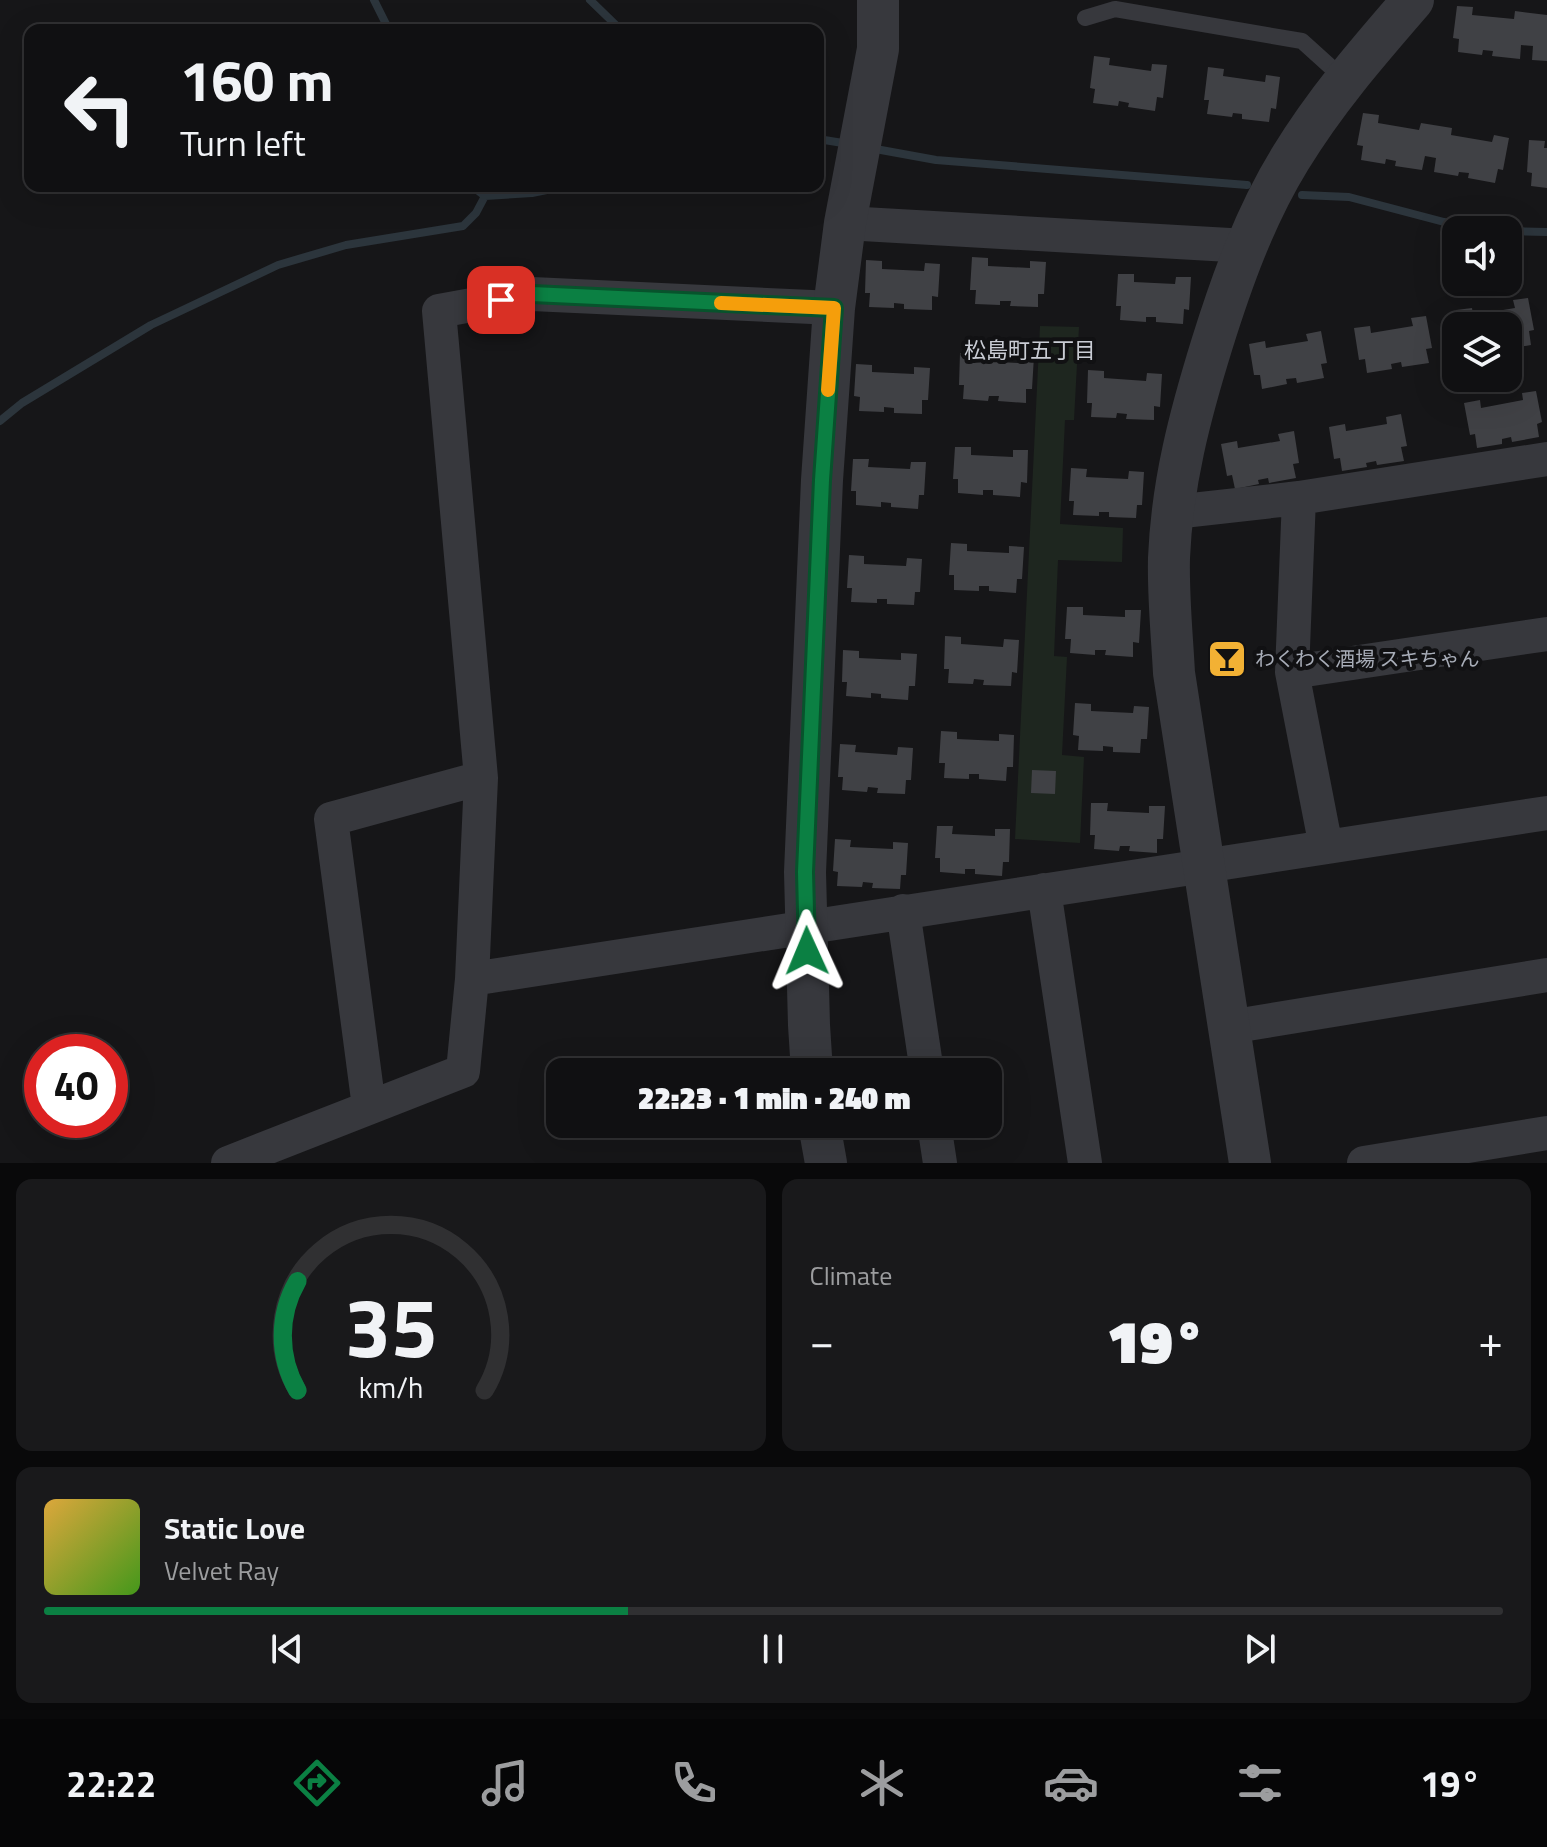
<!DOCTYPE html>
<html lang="en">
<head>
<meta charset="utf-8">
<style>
	:root { --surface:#101012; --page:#19191b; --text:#f1f3f6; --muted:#9c9d9f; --line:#303032; --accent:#0b8043 }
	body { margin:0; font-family:"Titillium Web","Noto Sans JP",sans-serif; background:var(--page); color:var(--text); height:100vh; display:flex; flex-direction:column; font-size:30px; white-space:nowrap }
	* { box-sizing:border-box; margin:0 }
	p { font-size:26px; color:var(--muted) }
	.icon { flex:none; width:44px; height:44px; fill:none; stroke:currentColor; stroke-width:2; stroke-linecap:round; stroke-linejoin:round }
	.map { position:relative; height:1163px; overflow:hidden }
	.side { display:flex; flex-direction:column; gap:16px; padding:16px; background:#09090a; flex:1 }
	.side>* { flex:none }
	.guide { position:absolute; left:24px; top:24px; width:800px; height:168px; border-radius:16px; box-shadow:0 8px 32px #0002,0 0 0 2px var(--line); background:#101012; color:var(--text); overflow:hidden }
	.controls { position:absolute; left:1442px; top:216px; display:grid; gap:16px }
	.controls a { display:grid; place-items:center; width:80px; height:80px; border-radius:16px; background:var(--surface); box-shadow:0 8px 32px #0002,0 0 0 2px var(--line); font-size:40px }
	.speed { position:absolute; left:24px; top:1034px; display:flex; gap:16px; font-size:40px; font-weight:700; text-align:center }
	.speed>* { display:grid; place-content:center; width:104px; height:104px; border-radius:50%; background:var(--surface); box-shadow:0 8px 32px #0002,0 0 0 2px var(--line); line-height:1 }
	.speed .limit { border:12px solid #d22; background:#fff; color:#111 }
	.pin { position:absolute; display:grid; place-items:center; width:68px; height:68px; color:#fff; margin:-34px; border-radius:16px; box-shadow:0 4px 12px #0006 }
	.me { position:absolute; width:88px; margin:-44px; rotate:359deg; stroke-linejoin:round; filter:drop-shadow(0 0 6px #0008) }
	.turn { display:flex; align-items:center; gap:28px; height:168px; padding:0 24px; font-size:36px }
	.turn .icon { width:104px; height:104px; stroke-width:2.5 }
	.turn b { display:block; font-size:56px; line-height:68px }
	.big { font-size:60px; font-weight:800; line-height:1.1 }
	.side .widget { flex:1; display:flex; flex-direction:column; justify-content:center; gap:12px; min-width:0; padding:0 28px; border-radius:16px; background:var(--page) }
	.side .dial { align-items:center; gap:0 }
	.dial svg { height:208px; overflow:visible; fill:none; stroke:var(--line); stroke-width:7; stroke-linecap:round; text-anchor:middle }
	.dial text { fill:var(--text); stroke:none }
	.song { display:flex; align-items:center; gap:24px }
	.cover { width:96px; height:96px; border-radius:12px; background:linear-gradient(135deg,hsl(40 70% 55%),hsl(100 70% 35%)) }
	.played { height:8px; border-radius:4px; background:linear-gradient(90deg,var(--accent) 40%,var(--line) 40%) }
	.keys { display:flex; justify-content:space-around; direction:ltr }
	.heat { display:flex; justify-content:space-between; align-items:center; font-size:44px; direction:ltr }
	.side .tiles { flex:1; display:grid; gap:16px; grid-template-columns:1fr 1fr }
	.widget:last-child { grid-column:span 2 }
	.trip { position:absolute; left:546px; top:1058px; width:456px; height:80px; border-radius:16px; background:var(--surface); box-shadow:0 8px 32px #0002,0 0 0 2px var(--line); font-weight:800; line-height:80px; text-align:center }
	.tabs { display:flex; height:128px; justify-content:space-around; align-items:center; background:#060607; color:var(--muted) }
	.tabs .icon { width:56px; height:56px }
	.tabs .current { color:var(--accent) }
	.tabs b { font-size:36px; color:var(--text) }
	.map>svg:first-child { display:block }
	.green { fill:#1e261f }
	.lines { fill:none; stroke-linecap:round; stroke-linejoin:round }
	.stream { stroke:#2c353c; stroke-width:8 }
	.building { fill:#404145 }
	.service { stroke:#37383d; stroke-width:16 }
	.minor { stroke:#37383d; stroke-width:34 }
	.tertiary { stroke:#37383d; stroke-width:42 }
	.route-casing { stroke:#07532c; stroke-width:20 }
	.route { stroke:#0b8043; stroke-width:14 }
	.slow { stroke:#f59e0b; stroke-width:14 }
	.labels { text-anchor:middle; stroke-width:8; stroke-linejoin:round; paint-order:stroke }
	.poi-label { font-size:20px; fill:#a8adb8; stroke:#111113; text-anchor:start }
	.neighbourhood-label { font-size:22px; fill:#c9ccd4; stroke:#111113 }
</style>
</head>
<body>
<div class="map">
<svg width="1547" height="1163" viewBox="0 0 1547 1163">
	<rect width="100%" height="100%" fill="#161618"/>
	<path class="green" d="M1040 326 1079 327 1074 420H1065L1060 524 1123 528 1122 562 1058 560 1054 656 1067 657 1062 755 1084 757 1080 843 1015 839Z"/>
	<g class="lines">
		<path class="stream" d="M374 0 389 30
			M590 0 621 30
			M818 139 849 144
			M870 148 936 160 1247 185
			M472 186 485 196 532 193 566 186
			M1302 195 1349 197 1444 222 1489 230
			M1508 231 1547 232
			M0 421 22 403 151 325 278 265 346 245 463 226 476 213 485 196"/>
	</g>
	<path class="building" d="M1457 6 1473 7 1472 15 1514 19 1515 11 1547 15V61L1532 60 1533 46 1521 45 1520 59 1492 56 1493 51 1483 50 1482 55 1458 52 1459 39 1453 38Z
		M1094 56 1110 58 1109 65 1151 71 1152 64 1167 65 1163 98 1157 97 1155 111 1128 107 1129 103 1119 101 1118 106 1093 103 1095 89 1090 88Z
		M1208 67 1224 69 1223 76 1265 82 1266 75 1280 77 1276 109 1271 108 1269 122 1242 119V114L1233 113 1232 117 1207 114 1209 100H1204Z
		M1363 113 1379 115 1378 123 1419 130 1421 123 1452 128 1451 135 1492 142 1494 135 1509 138 1503 170 1498 169 1495 183 1468 178 1469 173 1459 172 1458 176 1434 172 1436 158 1425 156 1422 170 1395 166 1396 161 1386 159 1385 164 1361 160 1363 146 1357 145Z
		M1529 140 1545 141 1544 148H1547V188L1531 186 1532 173 1527 172Z
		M972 257 988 258V266L1030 268V261L1046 262 1044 294H1038V307L1010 306 1011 301H1000V305L975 304 976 290H970Z
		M866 260 882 261V269L924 271 925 263 940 264 938 297 932 296V310L904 309V304L894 303V308L869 307 870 293H865Z
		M1118 274H1134V282L1175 284 1176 277H1191L1189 310 1184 309 1183 324 1156 322V317H1146V322L1120 320 1121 306H1116Z
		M1528 298 1534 330 1529 331 1531 345 1508 349V326H1459L1456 310 1472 308 1473 315 1515 308 1513 300Z
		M1426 316 1432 348 1426 349 1429 363 1402 367 1401 362 1391 364 1392 369 1367 373 1365 359 1359 360 1354 328 1370 326 1371 333 1413 326 1411 318Z
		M1321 331 1327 363 1321 364 1324 378 1297 383 1296 378 1286 379 1287 384 1262 389 1260 375H1254L1249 344 1265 341 1266 348 1308 341 1306 334Z
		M960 353H976V361L1018 363V356H1034L1032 389H1026V403L998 401 999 396H989L988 401 963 399 964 385H959Z
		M856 364 872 365V372L914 374V367L930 368 928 400H922V414L894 413V408L884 407V412L859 411 860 397 854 396Z
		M1088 370 1104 371V378L1146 381 1147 373 1162 374 1160 407 1154 406V420L1126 419 1127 414 1117 413 1116 418 1091 417 1092 403H1087Z
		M1536 391 1542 422 1537 424 1539 437 1512 442 1511 437 1502 439V444L1477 448 1475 434 1470 435 1464 403 1480 400 1481 408 1523 400 1522 393Z
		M1401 414 1407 446 1401 447 1404 461 1377 465 1376 461 1366 463 1367 467 1342 471 1340 458 1334 459 1329 427 1345 424 1346 431 1387 424 1386 417Z
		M1294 431 1299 463 1293 464 1296 478 1269 483 1268 478 1258 480 1259 484 1235 489 1232 475 1227 476 1221 444 1237 441 1238 448 1280 441 1278 434Z
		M955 447H971V455L1013 457V450H1028L1027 483 1021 482 1020 497 993 495V490H983V495L958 493V479H953Z
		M853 459H869L868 467 910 469 911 462H926L924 495H919L918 509 891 507V503L881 502V507L856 505V491H851Z
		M1071 468 1087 469 1086 477 1128 479 1129 471 1144 472 1142 505H1137L1136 518 1109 517V512H1099V516L1073 515 1074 501H1069Z
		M951 543 967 544V551L1009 553V546L1024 547 1022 579H1017L1016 593 989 591V586H979V591L954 590V575H949Z
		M849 555 864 556V564L906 566 907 558 922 559 920 592H915L914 605 887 604V599H877V603L851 602 852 588H847Z
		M1067 607H1083V615L1125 617V610H1141L1139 643 1133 642V657L1105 655 1106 650H1095V655L1070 653 1071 639H1065Z
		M945 636 961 637V644L1003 647 1004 639 1019 640 1017 673 1012 672 1011 686 983 685 984 680 974 679 973 684 948 683 949 669H944Z
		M843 650 859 651V658L901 660V653L917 654 915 686H909L908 700 881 698V694L871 693V698L846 696 847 682H842Z
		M1075 703 1091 704V711L1133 713 1134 706 1149 707 1147 739H1141L1140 753 1113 752V747L1103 746V751L1078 750 1079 736 1073 735Z
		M941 731 957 732V739L999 741V734L1014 735 1013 767H1007L1006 781 979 779V774H969V779L944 778 945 763H939Z
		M840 744 856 745 855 752 897 755 898 747 913 748 911 780H906L905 794 877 793 878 788 868 787 867 792 842 790 843 777H838Z
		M1032 770 1056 771 1055 794 1031 793Z
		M1091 803H1108L1107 811 1149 813V806H1165L1163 839H1157V853L1129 851 1130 846H1120L1119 851 1094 849 1095 835H1090Z
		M937 826H953L952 834 995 836V829H1010L1009 862H1003L1002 876 975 874V869H965V874L940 872V858H935Z
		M835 839 851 840 850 847 893 849V842L908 843 906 875H901L900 889 872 888 873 883 863 882 862 887 837 886 838 872 833 871Z"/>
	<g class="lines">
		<path class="service" d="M1085 18 1115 9 1302 41 1344 79"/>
		<path class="minor" d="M845 223 1247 246
			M1299 498 1292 672 1326 847
			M1174 512 1299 498 1547 459
			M1292 672 1547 634
			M1044 890 1085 1163
			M903 911 927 1072
			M472 979 1547 813
			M1229 1027 1547 975
			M369 1107 331 819 481 778
			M934 1124 940 1163
			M228 1163 463 1071 472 979 481 778 439 311 532 294 834 308
			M1364 1163 1547 1133"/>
		<path class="tertiary" d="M812 1072 809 1025 805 872 822 480 834 308 845 223 878 49V0
			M819 1124 826 1163
			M1250 1163 1174 673C1172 635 1168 596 1169 558 1172 483 1190 415 1212 344 1232 280 1255 216 1290 159 1326 100 1368 52 1413 0"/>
	</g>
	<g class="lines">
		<g class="route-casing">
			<path id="route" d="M501 300 532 294 834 308 822 480 805 872 807 951"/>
		</g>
		<use href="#route" class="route"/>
		<path class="slow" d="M721 303 834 308 828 390"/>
	</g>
	<defs>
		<g id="bar-square" transform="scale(2)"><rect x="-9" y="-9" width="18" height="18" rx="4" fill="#f2b134" stroke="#111113"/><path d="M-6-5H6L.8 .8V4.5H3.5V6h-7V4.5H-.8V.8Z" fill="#111"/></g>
	</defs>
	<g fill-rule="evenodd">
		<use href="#bar-square" x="1227" y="659"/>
	</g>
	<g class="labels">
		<g class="poi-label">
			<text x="1255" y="666">わくわく酒場 スキちゃん</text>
		</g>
		<g class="neighbourhood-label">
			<text x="1030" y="358">松島町五丁目</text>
		</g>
	</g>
</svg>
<div class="controls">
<a><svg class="icon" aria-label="sound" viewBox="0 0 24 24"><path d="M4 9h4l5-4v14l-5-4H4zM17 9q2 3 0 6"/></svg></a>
<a><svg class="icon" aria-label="layers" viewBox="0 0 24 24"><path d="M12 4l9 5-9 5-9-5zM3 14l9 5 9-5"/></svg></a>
</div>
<div class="speed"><div class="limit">40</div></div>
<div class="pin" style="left:501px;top:300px;background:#d93025"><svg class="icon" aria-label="arrive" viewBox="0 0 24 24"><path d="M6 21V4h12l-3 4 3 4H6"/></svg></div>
<svg class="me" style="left:807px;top:951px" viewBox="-20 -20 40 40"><path d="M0-17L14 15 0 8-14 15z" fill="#0b8043" stroke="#fff" stroke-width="4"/></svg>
<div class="trip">22:23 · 1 min · 240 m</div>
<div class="guide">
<div class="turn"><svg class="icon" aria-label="left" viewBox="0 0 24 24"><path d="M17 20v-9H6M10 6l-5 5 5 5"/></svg><div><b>160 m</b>Turn left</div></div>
</div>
</div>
<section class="side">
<div class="tiles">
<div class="widget dial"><svg viewBox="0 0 100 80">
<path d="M14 69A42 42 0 1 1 86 69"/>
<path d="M14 69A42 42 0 0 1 14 27" stroke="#0b8043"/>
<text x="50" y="56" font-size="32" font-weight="700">35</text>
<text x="50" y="72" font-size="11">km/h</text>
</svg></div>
<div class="widget"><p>Climate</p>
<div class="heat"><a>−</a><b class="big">19°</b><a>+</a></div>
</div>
<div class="widget">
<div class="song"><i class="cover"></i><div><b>Static Love</b><p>Velvet Ray</p></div></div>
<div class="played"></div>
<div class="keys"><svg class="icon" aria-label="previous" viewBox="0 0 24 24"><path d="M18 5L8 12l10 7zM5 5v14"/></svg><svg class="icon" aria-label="pause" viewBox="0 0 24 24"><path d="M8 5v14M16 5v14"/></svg><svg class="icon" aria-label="next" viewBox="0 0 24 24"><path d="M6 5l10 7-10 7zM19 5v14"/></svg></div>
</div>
</div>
</section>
<nav class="tabs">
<b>22:22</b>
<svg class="icon current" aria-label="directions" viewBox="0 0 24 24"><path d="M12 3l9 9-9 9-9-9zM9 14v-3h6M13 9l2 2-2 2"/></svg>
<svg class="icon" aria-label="music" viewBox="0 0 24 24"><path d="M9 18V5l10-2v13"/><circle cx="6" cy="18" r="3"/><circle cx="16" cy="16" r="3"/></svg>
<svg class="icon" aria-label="phone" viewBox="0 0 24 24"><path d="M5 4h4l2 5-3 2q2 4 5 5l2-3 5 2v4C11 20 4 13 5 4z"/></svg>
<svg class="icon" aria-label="climate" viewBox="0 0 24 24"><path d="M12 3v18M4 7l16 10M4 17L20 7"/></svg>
<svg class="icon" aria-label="car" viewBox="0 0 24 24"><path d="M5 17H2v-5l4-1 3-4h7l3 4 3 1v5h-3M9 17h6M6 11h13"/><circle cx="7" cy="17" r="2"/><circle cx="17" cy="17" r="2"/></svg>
<svg class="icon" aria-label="filters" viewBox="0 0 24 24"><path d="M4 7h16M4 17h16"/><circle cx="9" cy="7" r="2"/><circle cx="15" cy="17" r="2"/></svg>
<b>19°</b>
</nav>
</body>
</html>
